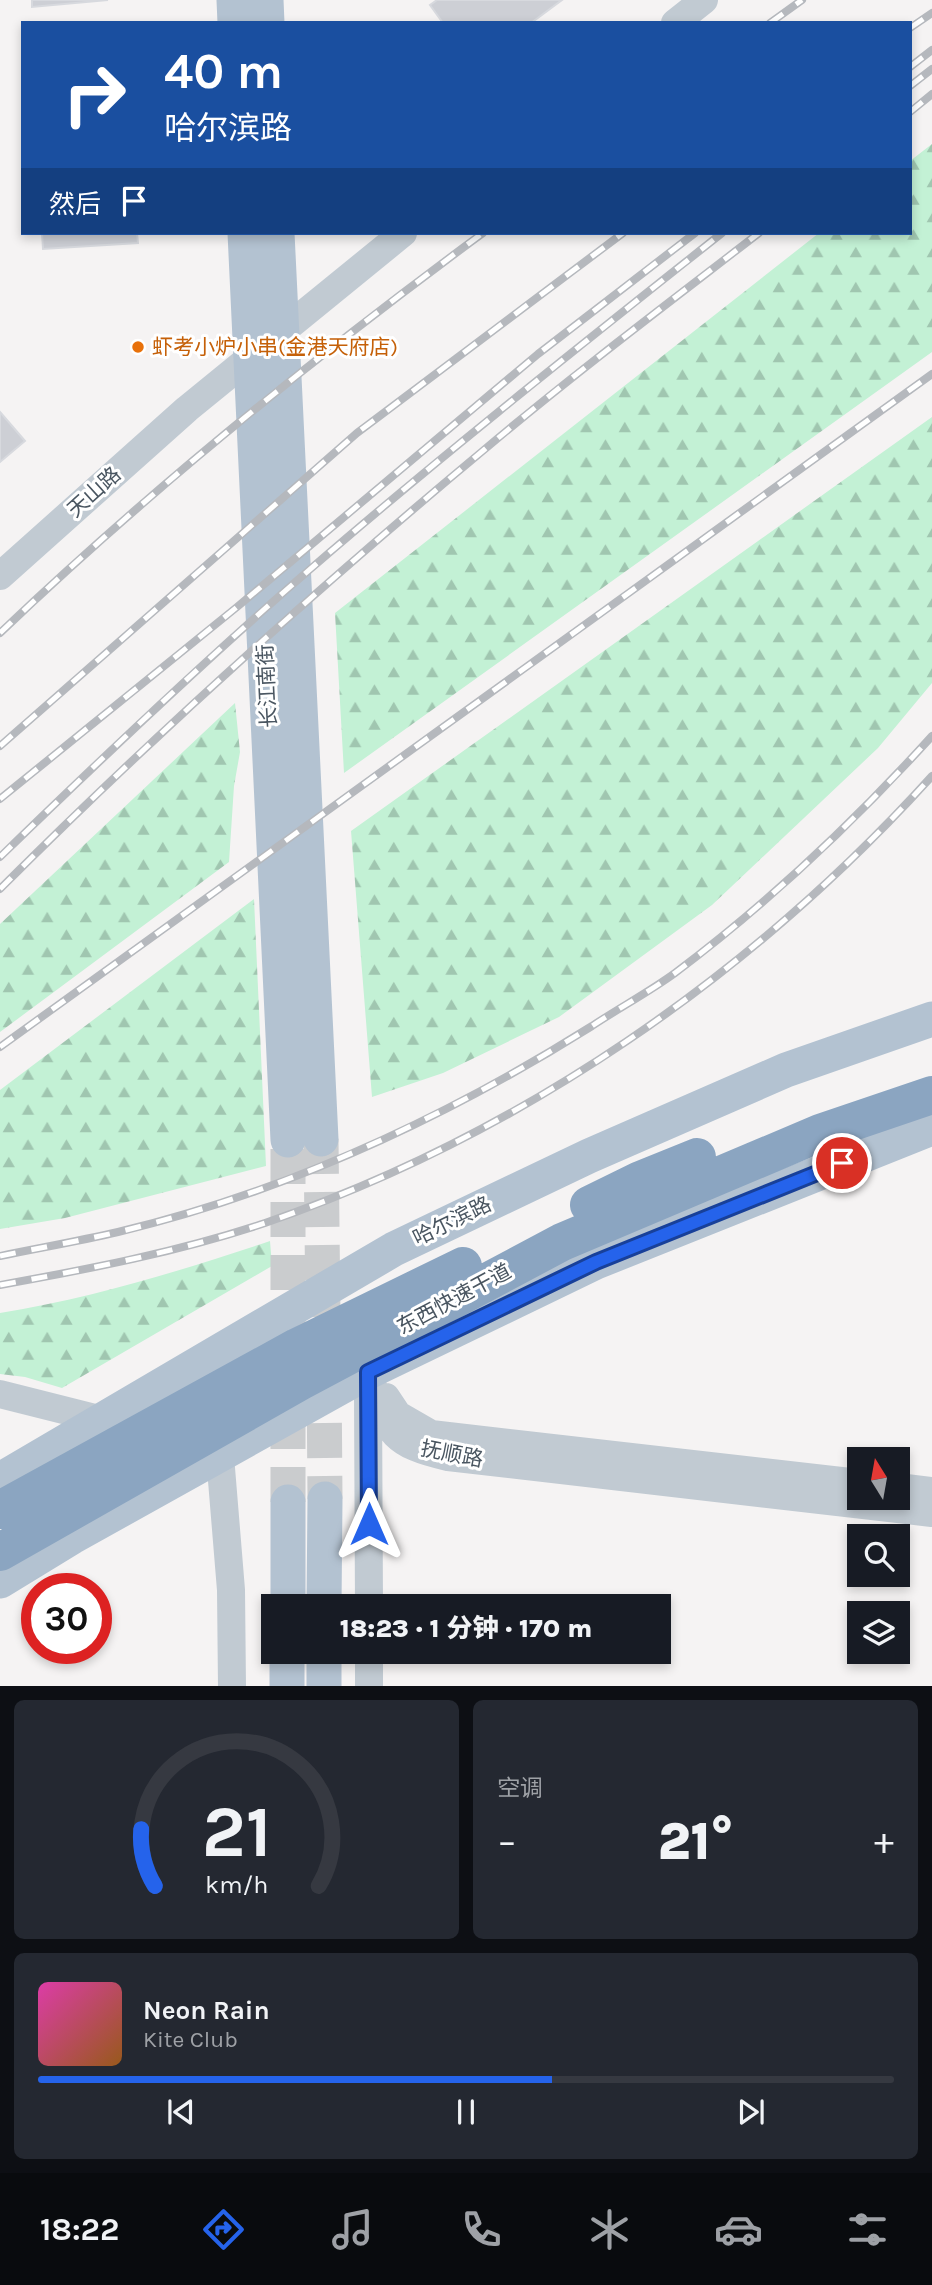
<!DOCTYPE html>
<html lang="zh">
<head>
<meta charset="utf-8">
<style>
	:root { --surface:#171b24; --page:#242831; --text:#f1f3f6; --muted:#9ea1a6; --line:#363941; --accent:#2563eb }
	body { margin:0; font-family:Karla,"Noto Sans SC",sans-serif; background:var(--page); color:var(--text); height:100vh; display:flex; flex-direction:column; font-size:26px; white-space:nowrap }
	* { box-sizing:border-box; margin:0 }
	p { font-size:23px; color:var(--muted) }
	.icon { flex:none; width:38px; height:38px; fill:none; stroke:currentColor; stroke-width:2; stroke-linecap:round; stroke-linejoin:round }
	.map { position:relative; height:1686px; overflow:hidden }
	.details { display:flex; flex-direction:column; gap:14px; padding:14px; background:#0d0f14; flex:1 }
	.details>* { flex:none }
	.banner { position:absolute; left:21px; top:21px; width:891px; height:214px; border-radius:0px; box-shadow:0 4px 10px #0003; background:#1a4fa0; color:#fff; overflow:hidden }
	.needle { width:46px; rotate:349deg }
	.fabs { position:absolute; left:847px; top:1447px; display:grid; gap:14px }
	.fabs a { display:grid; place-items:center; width:63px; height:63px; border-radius:0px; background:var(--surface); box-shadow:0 4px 10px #0003; font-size:35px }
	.speed { position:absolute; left:21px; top:1573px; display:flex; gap:14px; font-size:35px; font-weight:700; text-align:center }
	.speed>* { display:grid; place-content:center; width:91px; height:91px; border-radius:50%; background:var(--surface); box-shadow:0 4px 10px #0003; line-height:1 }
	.speed .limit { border:10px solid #d22; background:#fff; color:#111 }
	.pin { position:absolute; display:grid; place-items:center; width:60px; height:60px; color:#fff; margin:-30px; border:4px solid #fff; border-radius:50%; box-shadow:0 2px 7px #0007 }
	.me { position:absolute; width:77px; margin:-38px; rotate:0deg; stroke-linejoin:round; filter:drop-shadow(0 0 5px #0008) }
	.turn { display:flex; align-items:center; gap:24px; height:147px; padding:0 28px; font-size:32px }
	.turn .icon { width:91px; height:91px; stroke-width:2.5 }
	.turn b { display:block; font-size:49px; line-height:60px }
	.then { display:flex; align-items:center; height:66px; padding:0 28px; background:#0003; gap:14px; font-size:26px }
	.big { font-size:52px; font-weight:800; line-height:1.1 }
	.details .card { flex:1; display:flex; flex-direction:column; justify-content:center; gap:10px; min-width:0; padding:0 24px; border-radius:10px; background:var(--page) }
	.details .dial { align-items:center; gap:0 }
	.dial svg { height:182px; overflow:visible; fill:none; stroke:var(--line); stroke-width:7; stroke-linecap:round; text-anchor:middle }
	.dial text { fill:var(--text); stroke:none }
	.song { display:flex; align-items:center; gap:21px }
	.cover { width:84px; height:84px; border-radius:10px; background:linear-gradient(135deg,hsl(320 70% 55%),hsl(30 70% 35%)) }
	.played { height:7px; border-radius:4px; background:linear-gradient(90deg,var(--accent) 60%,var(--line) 60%) }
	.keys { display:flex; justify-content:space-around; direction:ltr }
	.heat { display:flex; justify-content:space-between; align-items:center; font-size:38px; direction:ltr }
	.details .tiles { flex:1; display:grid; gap:14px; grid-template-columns:1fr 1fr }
	.card:last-child { grid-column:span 2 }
	.trip { position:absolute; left:261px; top:1594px; width:410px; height:70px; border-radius:0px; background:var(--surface); box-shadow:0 4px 10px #0003; font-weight:800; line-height:70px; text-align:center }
	.menu { display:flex; height:112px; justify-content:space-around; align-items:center; background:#090b0e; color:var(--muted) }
	.menu .icon { width:49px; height:49px }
	.menu .active { color:var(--accent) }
	.menu b { font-size:32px; color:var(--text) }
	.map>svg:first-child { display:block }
	.forest { fill:url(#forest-firs) }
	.building { fill:#cdcfd5; stroke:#d7d9de; stroke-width:2 }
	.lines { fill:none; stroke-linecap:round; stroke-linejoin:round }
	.major-tunnel { stroke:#caccce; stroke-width:35; stroke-dasharray:35 18; stroke-linecap:butt }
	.minor { stroke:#c1cad2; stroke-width:28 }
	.major { stroke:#b3c2d1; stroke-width:35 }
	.highway { stroke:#8ba5c1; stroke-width:38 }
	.rail-casing { stroke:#b5b8bd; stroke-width:8 }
	.rail { stroke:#fff; stroke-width:5; stroke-dasharray:16; stroke-linecap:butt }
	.route-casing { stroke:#184099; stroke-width:18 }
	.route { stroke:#2563eb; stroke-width:12 }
	.food-dot { fill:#e8710a; stroke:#fff; stroke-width:2.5 }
	.labels { text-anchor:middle; stroke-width:6; stroke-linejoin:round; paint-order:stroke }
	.food-label { font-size:21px; fill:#c56008; stroke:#fff; text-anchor:start }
	.street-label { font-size:21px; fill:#4a5661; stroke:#fff }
</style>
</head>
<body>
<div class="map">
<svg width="932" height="1687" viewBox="0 0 932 1687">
	<defs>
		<pattern id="forest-firs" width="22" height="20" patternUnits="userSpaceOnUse" patternTransform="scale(1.75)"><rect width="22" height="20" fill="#c3f1d5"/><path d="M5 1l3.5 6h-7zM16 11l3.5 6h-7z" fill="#a0c6b0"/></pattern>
	</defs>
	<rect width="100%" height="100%" fill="#f5f3f3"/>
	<path class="forest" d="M932 144V352L344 773 335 613 819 233H910V161Z
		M932 417V683L878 748 712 905 559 1017 443 1073 372 1097 351 831Z
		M235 703 240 752 234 786 229 862 0 1032V924Z
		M254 899 266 1166 65 1218 0 1229V1090Z
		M270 1241 272 1266 62 1388 25 1377 0 1374V1313C93 1298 180 1271 270 1241Z"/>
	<path class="building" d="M32 0H108L32 7Z
		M437 0H562L531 23H443L430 5Z
		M42 233H137L138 243 43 249Z
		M0 412 25 441 0 462Z"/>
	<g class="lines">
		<path class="major-tunnel" d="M321 1139 323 1317
			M324 1370 325 1499
			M288 1502V1140"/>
		<path class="minor" d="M675 23 704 0
			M0 576 187 409 403 233
			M368 1372C388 1428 385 1443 448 1457L932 1513
			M368 1392 369 1606
			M0 1394 103 1420
			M386 1397 398 1415 431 1434 859 1483
			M220 1456 231 1590 232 1687
			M898 1487 932 1491
			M369 1687V1652"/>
		<path class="major" d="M234 0 235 23
			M266 0 267 23
			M245 233 288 1140
			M277 233 321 1139
			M0 1480 394 1249 589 1156 786 1070 932 1019
			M0 1581 72 1537 368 1372 596 1262 932 1128
			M288 1606V1502
			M324 1606 325 1499
			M287 1687V1652
			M324 1687V1652"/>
		<path class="highway" d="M589 1205 640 1180 697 1157
			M0 1510 297 1347 463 1266
			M0 1552 301 1381 562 1242 820 1133 932 1095"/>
		<g class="rail-casing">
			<path id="rail" d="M770 23 802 0
				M910 28 932 13
				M910 67 932 50
				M910 86 932 69
				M910 112 932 94
				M0 633C150 490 316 356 483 233
				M0 746 357 433 623 233
				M0 799 237 607 538 354 695 233
				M0 857C102 758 207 658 315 565 448 450 585 342 722 233
				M0 889C154 735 318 588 485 449 574 374 667 304 759 233
				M0 1047 932 374
				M0 1256C39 1248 79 1241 118 1232 285 1192 447 1117 592 1026 619 1008 649 992 675 973 768 903 854 822 932 736
				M0 1285C89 1269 178 1252 265 1223 519 1136 752 975 932 776"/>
		</g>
		<use href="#rail" class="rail"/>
	</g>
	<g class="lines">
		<g class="route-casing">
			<path id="route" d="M369 1524 368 1372 596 1262 842 1163"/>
		</g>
		<use href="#route" class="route"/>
	</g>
	<circle class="food-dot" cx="138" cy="347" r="7"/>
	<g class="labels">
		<g class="food-label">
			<text x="152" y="354">虾考小炉小串(金港天府店)</text>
		</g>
		<g class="street-label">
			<text transform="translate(94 492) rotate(-42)" y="7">天山路</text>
			<text transform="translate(267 686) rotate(-93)" y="7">长江南街</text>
			<text transform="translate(452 1221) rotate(-26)" y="7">哈尔滨路</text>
			<text transform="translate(454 1299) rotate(-28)" y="7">东西快速干道</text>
			<text transform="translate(452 1454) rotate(11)" y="7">抚顺路</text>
		</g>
	</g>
</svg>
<div class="fabs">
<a><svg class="needle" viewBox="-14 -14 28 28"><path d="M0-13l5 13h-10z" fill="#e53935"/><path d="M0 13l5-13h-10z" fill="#9ea1a6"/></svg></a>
<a><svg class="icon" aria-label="search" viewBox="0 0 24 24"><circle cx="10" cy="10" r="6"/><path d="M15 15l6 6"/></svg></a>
<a><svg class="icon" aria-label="layers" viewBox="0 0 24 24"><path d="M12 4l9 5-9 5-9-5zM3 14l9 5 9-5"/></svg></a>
</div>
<div class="speed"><div class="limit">30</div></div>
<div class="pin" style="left:842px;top:1163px;background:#d93025"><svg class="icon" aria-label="arrive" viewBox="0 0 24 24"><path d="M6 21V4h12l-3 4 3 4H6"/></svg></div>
<svg class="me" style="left:369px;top:1524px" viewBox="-20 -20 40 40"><path d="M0-17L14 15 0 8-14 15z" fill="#2563eb" stroke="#fff" stroke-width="4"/></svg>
<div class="trip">18:23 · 1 分钟 · 170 m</div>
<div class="banner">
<div class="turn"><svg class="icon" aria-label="right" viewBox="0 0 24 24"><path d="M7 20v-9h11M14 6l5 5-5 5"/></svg><div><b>40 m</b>哈尔滨路</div></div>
<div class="then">然后<svg class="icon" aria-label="arrive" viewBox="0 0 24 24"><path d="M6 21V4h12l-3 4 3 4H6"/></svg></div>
</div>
</div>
<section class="details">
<div class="tiles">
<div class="card dial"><svg viewBox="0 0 100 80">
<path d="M14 69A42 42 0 1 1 86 69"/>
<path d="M14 69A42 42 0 0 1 8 44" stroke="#2563eb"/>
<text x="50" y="56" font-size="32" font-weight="700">21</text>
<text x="50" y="72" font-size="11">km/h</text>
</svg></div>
<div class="card"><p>空调</p>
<div class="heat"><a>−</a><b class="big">21°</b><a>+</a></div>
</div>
<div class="card">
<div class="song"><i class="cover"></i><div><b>Neon Rain</b><p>Kite Club</p></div></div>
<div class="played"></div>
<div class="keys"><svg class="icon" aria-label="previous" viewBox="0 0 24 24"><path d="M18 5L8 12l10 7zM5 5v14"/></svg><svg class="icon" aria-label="pause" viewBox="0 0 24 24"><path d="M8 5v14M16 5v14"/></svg><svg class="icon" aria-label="next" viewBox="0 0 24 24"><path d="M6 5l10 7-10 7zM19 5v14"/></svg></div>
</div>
</div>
</section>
<nav class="menu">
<b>18:22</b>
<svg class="icon active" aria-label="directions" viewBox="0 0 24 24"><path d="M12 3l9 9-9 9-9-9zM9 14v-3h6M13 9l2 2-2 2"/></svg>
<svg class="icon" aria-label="music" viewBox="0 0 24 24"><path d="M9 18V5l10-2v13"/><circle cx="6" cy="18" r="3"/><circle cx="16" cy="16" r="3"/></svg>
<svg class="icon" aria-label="phone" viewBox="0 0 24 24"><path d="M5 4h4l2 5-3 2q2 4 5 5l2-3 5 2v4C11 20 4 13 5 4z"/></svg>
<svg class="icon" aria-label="climate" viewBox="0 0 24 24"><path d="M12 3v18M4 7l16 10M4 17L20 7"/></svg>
<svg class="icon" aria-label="car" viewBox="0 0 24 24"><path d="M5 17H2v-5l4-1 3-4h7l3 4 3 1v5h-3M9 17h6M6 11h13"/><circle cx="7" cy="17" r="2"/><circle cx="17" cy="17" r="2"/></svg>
<svg class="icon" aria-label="filters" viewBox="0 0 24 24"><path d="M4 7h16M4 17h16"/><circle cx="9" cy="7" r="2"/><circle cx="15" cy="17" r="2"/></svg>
</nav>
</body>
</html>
